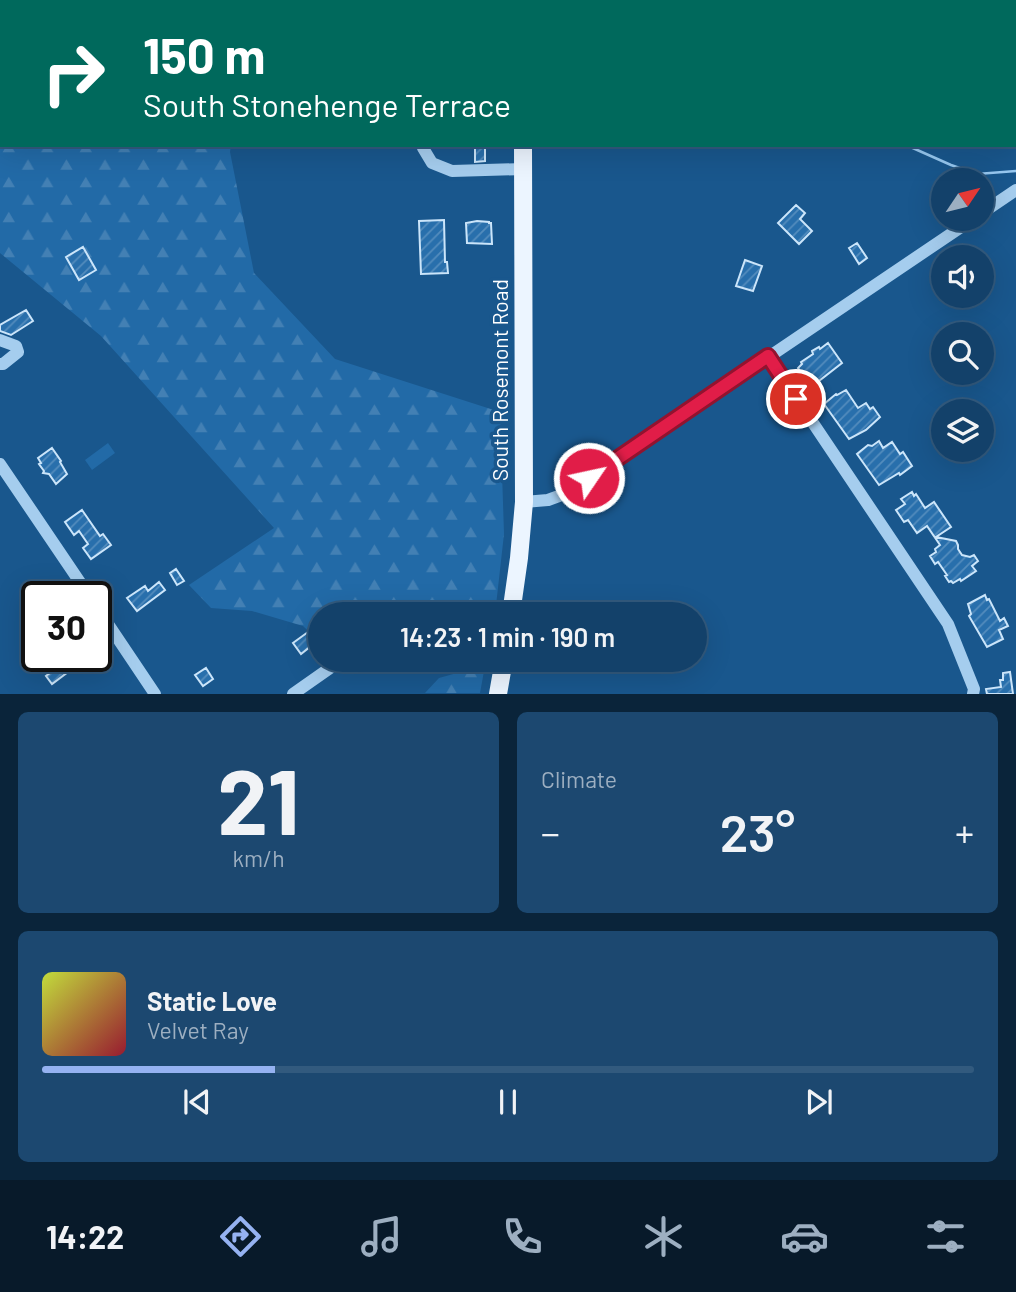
<!DOCTYPE html>
<html lang="en">
<head>
<meta charset="utf-8">
<style>
	:root { --surface:#13416a; --page:#1c4870; --text:#f1f3f6; --muted:#9dafc1; --line:#325a7e; --accent:#95b2f1 }
	body { margin:0; font-family:Barlow,sans-serif; background:var(--page); color:var(--text); height:100vh; display:flex; flex-direction:column; font-size:26px; white-space:nowrap }
	* { box-sizing:border-box; margin:0 }
	p { font-size:23px; color:var(--muted) }
	.icon { flex:none; width:38px; height:38px; fill:none; stroke:currentColor; stroke-width:2; stroke-linecap:round; stroke-linejoin:round }
	.map { position:relative; height:694px; overflow:hidden }
	.sheet { display:flex; flex-direction:column; gap:18px; padding:18px; background:#0a243a; flex:1 }
	.sheet>* { flex:none }
	.hud { position:absolute; left:0px; top:0px; width:1017px; height:147px; box-shadow:0 7px 28px #0002,0 0 0 2px var(--line); background:#00695c; color:#fff; overflow:hidden }
	.needle { width:46px; rotate:55deg }
	.buttons { position:absolute; left:931px; top:168px; display:grid; gap:14px }
	.buttons a { display:grid; place-items:center; width:63px; height:63px; border-radius:50%; background:var(--surface); box-shadow:0 7px 28px #0002,0 0 0 2px var(--line); font-size:35px }
	.speed { position:absolute; left:21px; top:581px; display:flex; gap:14px; font-size:35px; font-weight:700; text-align:center }
	.speed>* { display:grid; place-content:center; width:91px; height:91px; border-radius:50%; background:var(--surface); box-shadow:0 7px 28px #0002,0 0 0 2px var(--line); line-height:1 }
	.speed .limit { border:4px solid #111; border-radius:10px; background:#fff; color:#111 }
	.pin { position:absolute; display:grid; place-items:center; width:60px; height:60px; color:#fff; margin:-30px; border:4px solid #fff; border-radius:50%; box-shadow:0 2px 7px #0007 }
	.me { position:absolute; width:77px; margin:-38px; rotate:56deg; stroke-linejoin:round; filter:drop-shadow(0 0 5px #0008) }
	.turn { display:flex; align-items:center; gap:24px; height:147px; padding:0 28px; font-size:32px }
	.turn .icon { width:91px; height:91px; stroke-width:2.5 }
	.turn b { display:block; font-size:49px; line-height:60px }
	.big { font-size:52px; font-weight:600; line-height:1.1 }
	.sheet .tile { flex:1; display:flex; flex-direction:column; justify-content:center; gap:10px; min-width:0; padding:0 24px; border-radius:10px; background:var(--page) }
	.sheet .dial { align-items:center; gap:0 }
	.dial b { font-size:91px; line-height:1 }
	.song { display:flex; align-items:center; gap:21px }
	.cover { width:84px; height:84px; border-radius:10px; background:linear-gradient(135deg,hsl(70 70% 55%),hsl(350 70% 35%)) }
	.played { height:7px; border-radius:4px; background:linear-gradient(90deg,var(--accent) 25%,var(--line) 25%) }
	.keys { display:flex; justify-content:space-around; direction:ltr }
	.heat { display:flex; justify-content:space-between; align-items:center; font-size:38px; direction:ltr }
	.sheet .tiles { flex:1; display:grid; gap:18px; grid-template-columns:1fr 1fr }
	.tile:last-child { grid-column:span 2 }
	.trip { position:absolute; left:308px; top:602px; width:399px; height:70px; border-radius:35px; background:var(--surface); box-shadow:0 7px 28px #0002,0 0 0 2px var(--line); font-weight:600; line-height:70px; text-align:center }
	.menu { display:flex; height:112px; justify-content:space-around; align-items:center; background:#081a2a; color:var(--muted) }
	.menu .icon { width:49px; height:49px }
	.menu .active { color:var(--accent) }
	.menu b { font-size:32px; color:var(--text) }
	.map>svg:first-child { display:block }
	.forest { fill:url(#forest-firs) }
	.garden { fill:#226aa7 }
	.lines { fill:none; stroke-linecap:round; stroke-linejoin:round }
	.stream { stroke:#98c9f1; stroke-width:2.5 }
	.building { fill:url(#building-hatch); stroke:#cbe5fa; stroke-width:2 }
	.minor { stroke:#a5cdee; stroke-width:12 }
	.major { stroke:#ecf5ff; stroke-width:18 }
	.route-casing { stroke:#92132f; stroke-width:18 }
	.route { stroke:#e11d48; stroke-width:12 }
	.labels { text-anchor:middle; stroke-width:7; stroke-linejoin:round; paint-order:stroke }
	.street-label { font-size:21px; fill:#fff; stroke:#19578d }
</style>
</head>
<body>
<div class="map">
<svg width="1016" height="694" viewBox="0 0 1016 694">
	<defs>
		<pattern id="forest-firs" width="22" height="20" patternUnits="userSpaceOnUse" patternTransform="scale(1.75)"><rect width="22" height="20" fill="#226aa7"/><path d="M5 1l3.5 6h-7zM16 11l3.5 6h-7z" fill="#4380b4"/></pattern>
		<pattern id="building-hatch" width="6" height="6" patternUnits="userSpaceOnUse" patternTransform="scale(1.75)"><rect width="6" height="6" fill="#286fac"/><path d="M-1 1l2-2M0 6l6-6M5 7l2-2" fill="none" stroke="#538cbd"/></pattern>
	</defs>
	<rect width="100%" height="100%" fill="#19578d"/>
	<path class="forest" d="M0 0H231L229 2H2V145H231L230 152 254 273 335 359 500 412 504 534 495 614H320V642L303 626 252 611 211 608 189 585 274 528 101 336 0 253Z
		M465 660H486L480 693H425L439 678 457 673Z"/>
	<path class="garden" d="M108 443 115 453 92 470 85 460Z"/>
	<g class="lines">
		<path class="stream" d="M764 0 765 2
			M906 145 951 165 977 174 1016 171"/>
	</g>
	<path class="building" d="M475 145H485V161L475 162Z
		M796 205 805 213 800 219 812 231 799 244 778 223Z
		M444 220 445 262H447L448 273 421 274 419 221Z
		M477 221 489 222V223H491L492 244 467 243 466 223Z
		M857 243 867 258 859 264 849 248Z
		M83 247 96 270 79 280 66 257Z
		M745 260 762 266 753 291 736 286Z
		M26 310 33 321 11 335 0 331V325Z
		M828 343 842 363 815 384 808 375 807 376 806 373 803 375 798 368 802 364 801 362 813 354 812 351 819 347 820 349Z
		M846 390 858 408 866 403 870 409 873 407 880 417 866 430 849 439 824 404 836 394 837 395Z
		M879 441 883 448 892 442 900 454 903 452 912 466 900 475 899 473 879 485 857 454 868 445 872 446Z
		M52 448 61 461 60 462 67 474 56 484 49 474 43 473 44 471 39 464 41 463 38 458Z
		M912 492 914 496 916 494 925 508 934 502 951 527 936 537 956 541 958 545V549L962 555 970 557 974 555 978 561 972 566 976 571 961 581 960 579 953 583 951 581 949 582 945 576 947 575 938 562 935 564 930 556 936 552 935 549 940 545 927 526 917 533 908 520 904 522 896 510 905 504 901 499Z
		M82 510 100 536 103 534 111 545 91 559 83 548 88 544 79 531 74 535 65 522Z
		M176 569 184 581 177 585 170 573Z
		M159 582 165 590 137 611 127 598 145 586 148 591Z
		M985 595 987 600 989 599 1000 621 1004 618 1008 626 999 630 1003 639 987 647 969 616 971 614 968 604Z
		M308 632 316 642 301 654 293 643Z
		M62 664 68 672 52 684 46 676Z
		M206 668 213 679 203 686 195 675Z
		M1010 672 1013 694H987L986 689 1001 687 1000 680H1003V673Z"/>
	<g class="lines">
		<path class="minor" d="M427 2 428 0
			M423 145V148L432 163 452 171 523 169
			M982 213 1016 190
			M0 340 16 346 18 352 3 364H0
			M768 356 948 624 974 689 973 694
			M0 464 90 597
			M524 502 548 500 567 493 973 219
			M96 606 155 694
			M293 694 330 668"/>
		<path class="major" d="M524 2V0
			M511 614 519 558 524 502 523 145
			M498 694 504 660"/>
	</g>
	<g class="lines">
		<g class="route-casing">
			<path id="route" d="M589 478 768 356 796 399"/>
		</g>
		<use href="#route" class="route"/>
	</g>
	<g class="labels">
		<g class="street-label">
			<text transform="translate(501 380) rotate(-90)" y="7">South Rosemont Road</text>
		</g>
	</g>
</svg>
<div class="buttons">
<a><svg class="needle" viewBox="-14 -14 28 28"><path d="M0-13l5 13h-10z" fill="#e53935"/><path d="M0 13l5-13h-10z" fill="#9dafc1"/></svg></a>
<a><svg class="icon" aria-label="sound" viewBox="0 0 24 24"><path d="M4 9h4l5-4v14l-5-4H4zM17 9q2 3 0 6"/></svg></a>
<a><svg class="icon" aria-label="search" viewBox="0 0 24 24"><circle cx="10" cy="10" r="6"/><path d="M15 15l6 6"/></svg></a>
<a><svg class="icon" aria-label="layers" viewBox="0 0 24 24"><path d="M12 4l9 5-9 5-9-5zM3 14l9 5 9-5"/></svg></a>
</div>
<div class="speed"><div class="limit">30</div></div>
<div class="pin" style="left:796px;top:399px;background:#d93025"><svg class="icon" aria-label="arrive" viewBox="0 0 24 24"><path d="M6 21V4h12l-3 4 3 4H6"/></svg></div>
<svg class="me" style="left:589px;top:478px" viewBox="-20 -20 40 40"><circle r="17" fill="#e11d48" stroke="#fff" stroke-width="3"/><path d="M0-11L8 9 0 5-8 9z" fill="#fff"/></svg>
<div class="trip">14:23 · 1 min · 190 m</div>
<div class="hud">
<div class="turn"><svg class="icon" aria-label="right" viewBox="0 0 24 24"><path d="M7 20v-9h11M14 6l5 5-5 5"/></svg><div><b>150 m</b>South Stonehenge Terrace</div></div>
</div>
</div>
<section class="sheet">
<div class="tiles">
<div class="tile dial"><b>21</b><p>km/h</p></div>
<div class="tile"><p>Climate</p>
<div class="heat"><a>−</a><b class="big">23°</b><a>+</a></div>
</div>
<div class="tile">
<div class="song"><i class="cover"></i><div><b>Static Love</b><p>Velvet Ray</p></div></div>
<div class="played"></div>
<div class="keys"><svg class="icon" aria-label="previous" viewBox="0 0 24 24"><path d="M18 5L8 12l10 7zM5 5v14"/></svg><svg class="icon" aria-label="pause" viewBox="0 0 24 24"><path d="M8 5v14M16 5v14"/></svg><svg class="icon" aria-label="next" viewBox="0 0 24 24"><path d="M6 5l10 7-10 7zM19 5v14"/></svg></div>
</div>
</div>
</section>
<nav class="menu">
<b>14:22</b>
<svg class="icon active" aria-label="directions" viewBox="0 0 24 24"><path d="M12 3l9 9-9 9-9-9zM9 14v-3h6M13 9l2 2-2 2"/></svg>
<svg class="icon" aria-label="music" viewBox="0 0 24 24"><path d="M9 18V5l10-2v13"/><circle cx="6" cy="18" r="3"/><circle cx="16" cy="16" r="3"/></svg>
<svg class="icon" aria-label="phone" viewBox="0 0 24 24"><path d="M5 4h4l2 5-3 2q2 4 5 5l2-3 5 2v4C11 20 4 13 5 4z"/></svg>
<svg class="icon" aria-label="climate" viewBox="0 0 24 24"><path d="M12 3v18M4 7l16 10M4 17L20 7"/></svg>
<svg class="icon" aria-label="car" viewBox="0 0 24 24"><path d="M5 17H2v-5l4-1 3-4h7l3 4 3 1v5h-3M9 17h6M6 11h13"/><circle cx="7" cy="17" r="2"/><circle cx="17" cy="17" r="2"/></svg>
<svg class="icon" aria-label="filters" viewBox="0 0 24 24"><path d="M4 7h16M4 17h16"/><circle cx="9" cy="7" r="2"/><circle cx="15" cy="17" r="2"/></svg>
</nav>
</body>
</html>
